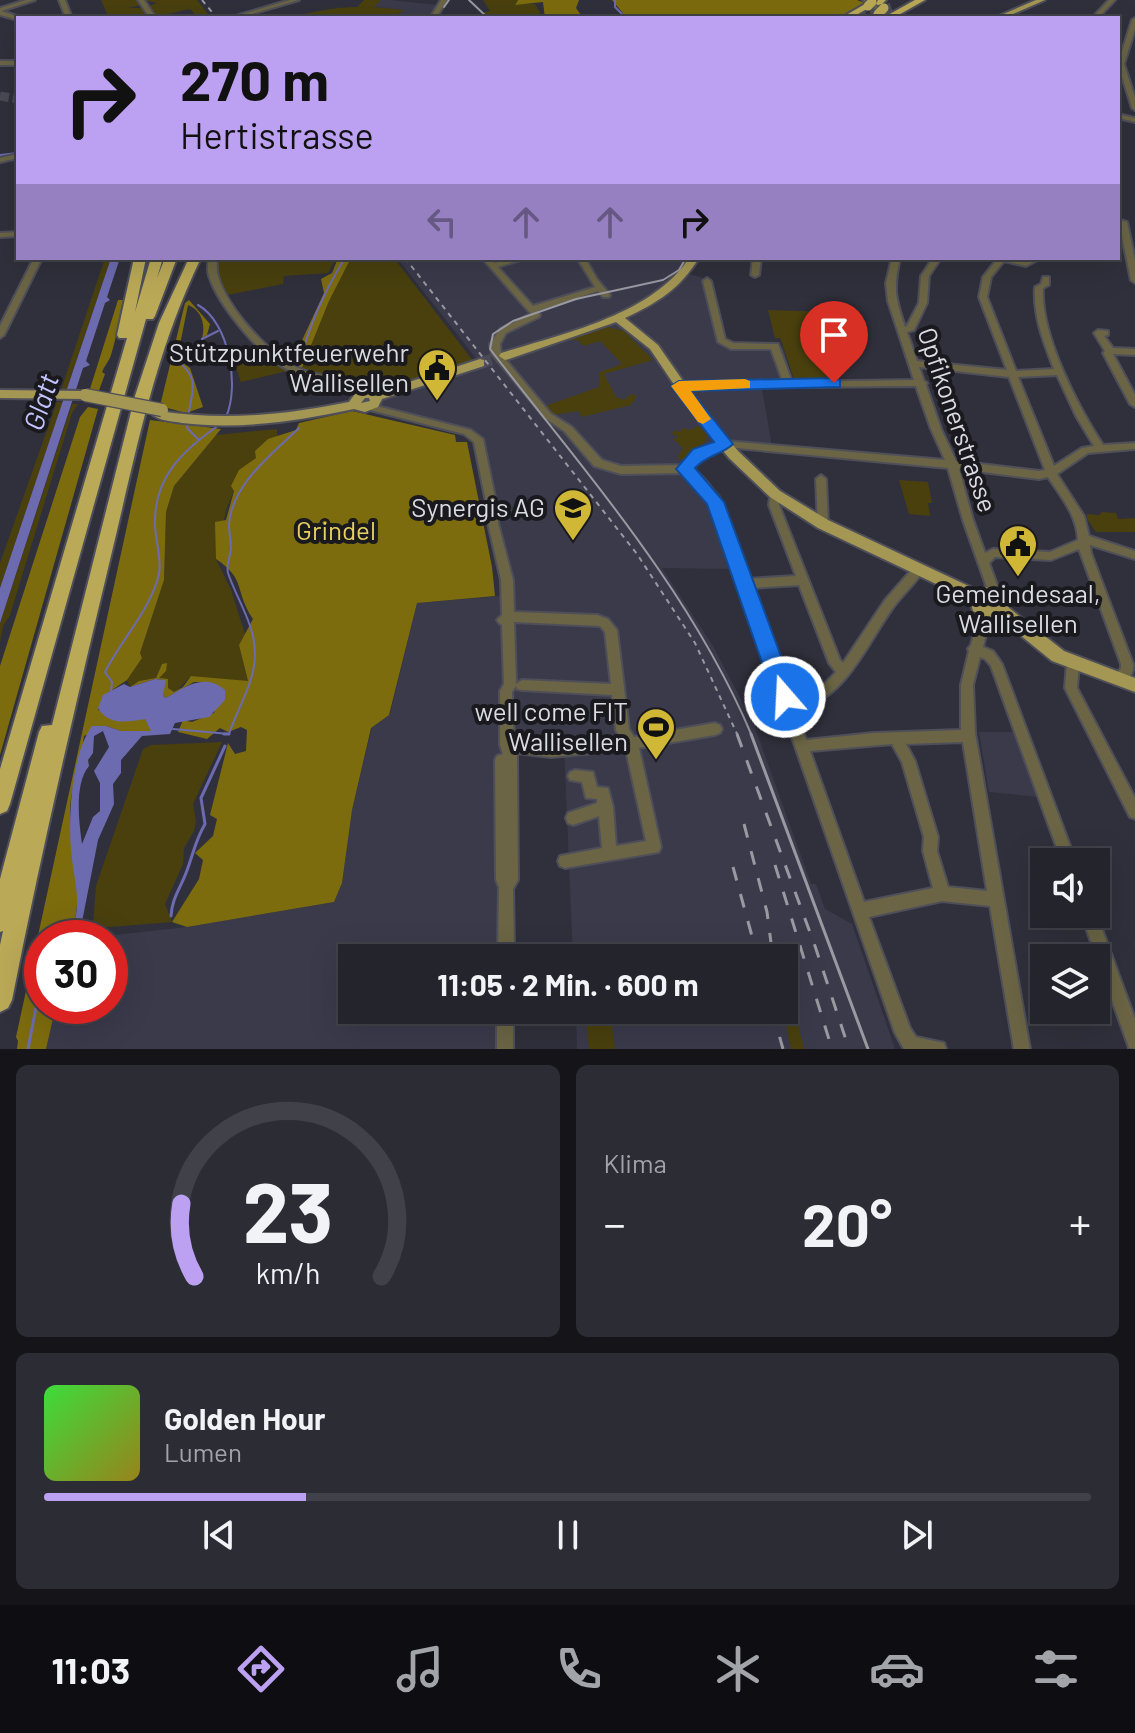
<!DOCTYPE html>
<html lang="de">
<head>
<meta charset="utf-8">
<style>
	:root { --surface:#24242d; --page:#2c2c35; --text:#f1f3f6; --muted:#a3a4aa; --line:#414149; --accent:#bca0f2 }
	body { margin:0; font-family:Barlow,sans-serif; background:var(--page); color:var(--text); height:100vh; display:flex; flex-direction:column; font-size:30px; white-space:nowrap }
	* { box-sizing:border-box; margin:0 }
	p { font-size:26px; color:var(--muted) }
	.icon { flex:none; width:44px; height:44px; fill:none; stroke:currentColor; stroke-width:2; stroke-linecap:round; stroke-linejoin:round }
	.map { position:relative; height:1049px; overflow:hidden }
	.details { display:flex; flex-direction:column; gap:16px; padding:16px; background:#141419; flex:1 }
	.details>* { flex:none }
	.top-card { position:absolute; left:16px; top:16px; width:1104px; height:244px; border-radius:0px; box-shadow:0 8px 32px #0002,0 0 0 2px var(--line); background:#bca0f2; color:#111; overflow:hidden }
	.fabs { position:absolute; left:1030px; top:848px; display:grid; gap:16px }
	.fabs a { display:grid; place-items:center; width:80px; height:80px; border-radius:0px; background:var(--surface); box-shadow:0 8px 32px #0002,0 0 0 2px var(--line); font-size:40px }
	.speed { position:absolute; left:24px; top:920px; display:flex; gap:16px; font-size:40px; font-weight:700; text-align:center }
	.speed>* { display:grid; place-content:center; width:104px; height:104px; border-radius:50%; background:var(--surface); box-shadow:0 8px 32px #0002,0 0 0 2px var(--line); line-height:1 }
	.speed .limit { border:12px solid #d22; background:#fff; color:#111 }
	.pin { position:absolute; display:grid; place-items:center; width:68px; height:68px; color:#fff; margin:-82px -34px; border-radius:50% 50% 50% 0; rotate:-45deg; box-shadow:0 0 8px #0007 }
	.pin .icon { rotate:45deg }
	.me { position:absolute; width:88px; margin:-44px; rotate:341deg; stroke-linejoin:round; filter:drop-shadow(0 0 6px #0008) }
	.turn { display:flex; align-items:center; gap:28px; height:168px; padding:0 32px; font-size:36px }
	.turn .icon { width:104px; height:104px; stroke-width:2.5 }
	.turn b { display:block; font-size:56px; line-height:68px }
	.lanes { display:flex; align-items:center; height:76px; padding:0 32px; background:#0003; justify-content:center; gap:40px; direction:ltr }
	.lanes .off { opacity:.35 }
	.big { font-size:60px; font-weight:700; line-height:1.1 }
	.details .widget { flex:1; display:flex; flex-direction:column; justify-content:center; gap:12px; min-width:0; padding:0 28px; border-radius:12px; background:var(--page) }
	.details .dial { align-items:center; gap:0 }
	.dial svg { height:208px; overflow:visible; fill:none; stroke:var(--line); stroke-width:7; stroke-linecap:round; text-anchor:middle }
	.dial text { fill:var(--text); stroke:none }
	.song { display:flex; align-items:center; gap:24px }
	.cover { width:96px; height:96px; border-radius:12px; background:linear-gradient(135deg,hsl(120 70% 55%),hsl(50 70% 35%)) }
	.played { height:8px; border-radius:4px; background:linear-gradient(90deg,var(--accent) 25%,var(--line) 25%) }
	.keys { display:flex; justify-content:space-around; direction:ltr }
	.heat { display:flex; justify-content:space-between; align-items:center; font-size:44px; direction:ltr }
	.details .tiles { flex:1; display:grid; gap:16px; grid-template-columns:1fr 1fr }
	.widget:last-child { grid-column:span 2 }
	.trip { position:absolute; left:338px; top:944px; width:460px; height:80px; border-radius:0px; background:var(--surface); box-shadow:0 8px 32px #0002,0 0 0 2px var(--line); font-weight:700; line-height:80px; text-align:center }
	.menu { display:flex; height:128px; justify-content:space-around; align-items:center; background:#0e0e12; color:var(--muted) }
	.menu .icon { width:56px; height:56px }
	.menu .active { color:var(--accent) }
	.menu b { font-size:36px; color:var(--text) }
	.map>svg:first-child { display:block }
	.built { fill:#3a3a4b }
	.green { fill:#49400e }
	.forest { fill:#7d6c0e }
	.water { fill:#6d6bb0; fill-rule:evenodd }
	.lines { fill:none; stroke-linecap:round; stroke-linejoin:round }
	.stream-far1 { stroke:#6d6bb0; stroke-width:2 }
	.stream { stroke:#6d6bb0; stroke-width:3 }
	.major-tunnel { stroke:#4a4a55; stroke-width:12; stroke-dasharray:12 6; stroke-linecap:butt }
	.highway-tunnel { stroke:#4a4a55; stroke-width:9; stroke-dasharray:9 4; stroke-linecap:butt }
	.minor-casing { stroke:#4f4f5a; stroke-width:4 }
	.major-casing { stroke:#4f4f5a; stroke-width:4 }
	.highway-casing { stroke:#4f4f5a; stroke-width:4 }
	.minor { fill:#6b6545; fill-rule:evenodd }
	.major { fill:#a49653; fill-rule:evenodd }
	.highway { fill:#baa957; fill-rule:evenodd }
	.tram-far1 { stroke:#9999a2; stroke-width:2 }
	.tram { stroke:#9999a2; stroke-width:3 }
	.rail-far1 { stroke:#9999a2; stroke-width:2; stroke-dasharray:5 5; stroke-linecap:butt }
	.rail { stroke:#9999a2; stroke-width:3; stroke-dasharray:14 14; stroke-linecap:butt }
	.major-bridge-casing { stroke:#4f4f5a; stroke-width:15; stroke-linecap:butt }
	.highway-bridge-casing { stroke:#4f4f5a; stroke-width:11; stroke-linecap:butt }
	.major-bridge { stroke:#a49653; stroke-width:12 }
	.highway-bridge { stroke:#baa957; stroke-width:9 }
	.route { fill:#1a73e8; stroke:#114b97; stroke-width:2 }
	.slow { fill:#f59e0b }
	.labels { text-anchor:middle; stroke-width:8; stroke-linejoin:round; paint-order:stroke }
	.poi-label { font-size:26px; fill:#dbdbe2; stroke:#19191e; text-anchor:end }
	.street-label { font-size:26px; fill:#dbdbe2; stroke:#19191e }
	.park-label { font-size:26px; fill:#e8d160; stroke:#19191e }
	.water-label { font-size:28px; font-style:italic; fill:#c3c4fe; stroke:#19191e }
</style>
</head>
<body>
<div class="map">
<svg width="1135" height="1049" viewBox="0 0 1135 1049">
	<rect width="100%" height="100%" fill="#30303c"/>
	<path class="built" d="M380 0H390L438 5 429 18 396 17 403 10 372 7Z
		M397 258H688L680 272 708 279 727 348 783 347 794 388 762 389 773 452 719 449 695 469 721 495 745 569 662 568 713 646 753 722 811 884H816L825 909 852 924 895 1049H577L576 1010H784V958H573L564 745 500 744 497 958H352V1010H496V1049H46L56 1006H110V938H88L187 927 334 902 342 883 352 810 372 727 390 714 417 603 512 595 484 441 470 431 378 406 386 398 483 367Z
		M979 732H1017L1040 797 989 792Z"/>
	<path class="green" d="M101 0H138L141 5 128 8H142L150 18 142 14 109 18Z
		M143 0H197L211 18H198L190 9 154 17 147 7 157 3Z
		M364 0H381L374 7 404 10 394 18H285C310 13 331 7 357 7Z
		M483 0H518L515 4H535L543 18H487L482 13 490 11Z
		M105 258H111L66 391 61 390Z
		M216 258H336L328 273 284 276 283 284 227 295 219 282Z
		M351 258H394L473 361 371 391 351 383 301 370 329 301Z
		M768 310 860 313 863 323H825L822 343 835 380 794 379 782 343 780 338H775Z
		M608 327 624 331 653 360 604 374 616 397 624 400 631 394 637 396 631 405 582 417 578 411 553 415 545 406 599 387 600 372 622 364 600 341 584 346 577 340H567Z
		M262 353 287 371 241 382 233 358H241L245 366 256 363 253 355Z
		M57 402H63L0 588V563Z
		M72 404H78L72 413 10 615 3 626 0 643V623Z
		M699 426 707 435 706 441 683 460 677 458 683 448 672 438 676 439 678 436 672 434 674 430 680 432 683 428 689 430Z
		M277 429V438L256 458 234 490 226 510 216 559 231 590 245 634 239 645 248 682 191 676 174 693 158 678 162 664 156 678 139 681 130 687 127 680 142 658 140 653 164 580 166 512 174 486 216 435Z
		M899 480 928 482 932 503H928L930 516 909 514Z
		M1102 512 1116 513 1118 519 1135 518V532H1096L1087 519V514L1099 515Z
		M222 742 193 804 196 821 194 831 184 848 183 864 165 904 172 922 97 928 93 925 96 886 143 749 151 745Z
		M784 970 804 1049H791L783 1010Z
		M585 1010H610L615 1049H589Z"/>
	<path class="forest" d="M518 0H579L576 8 583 18H545L543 2 515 5Z
		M612 0H857L867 4 837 18H627Z
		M338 258H351L329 301 301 370 291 364 324 293 321 279 332 273Z
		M118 300H123C118 319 118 333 111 355 109 361 105 365 102 372L105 374 98 393 89 392Z
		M189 300 210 324 207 335 202 338C206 324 201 310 188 305L177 359 190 368 203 407 186 413 160 406 185 303Z
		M88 407 98 409 0 755V666L80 417Z
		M352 411 455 435 456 442H467L492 567 495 596 417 603 389 715 371 728 352 810 342 883 334 902 187 927 172 922 199 879 203 860 195 853 213 836 217 819 210 815 228 743 235 754 246 751 247 730 241 727 228 732 220 728 207 739 178 732 183 720 192 722 214 713 216 706 224 700 203 682H194L166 698 163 696 165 680 155 679 130 687 139 681 156 678 162 664 167 663 166 671 159 678 168 679V688L174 692 183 687 191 676 248 681 239 645 253 619C234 591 247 580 216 559L215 522 226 520 234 491 231 486 239 470 256 458 255 451 268 439 296 430 299 423Z
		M150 420 221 429 174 486 166 512 164 580 140 653 142 658 127 680 103 696 98 710 145 719 152 731H121L106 726 84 736C81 761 71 785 70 810 70 841 83 897 74 922L81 927 84 938H42V1006H56L46 1049H17L18 1041 16 1037Z"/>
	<path class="water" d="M111 258H120L107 297 110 300 105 303 86 361 90 365 83 368 0 623V588Z
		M155 679 166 680 163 696 166 698C184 687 205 672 225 690V700L209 717 175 723 170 734 142 736 121 760V773L113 784 114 804 98 840 81 927 74 922C82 899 72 872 71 848 68 814 72 753 92 726H106L121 731H151L145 719C127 722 109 726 98 708L103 695 124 684 130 687ZM103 731 109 747 94 771 100 783V811L93 817 82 844C79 822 74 784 89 766L88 760 93 753 94 736Z"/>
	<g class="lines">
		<path class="stream-far1" d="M615 0V7L626 18
			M0 155 18 153
			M198 305C229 322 240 386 226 417
			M202 339 218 331
			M175 359C200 377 193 389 188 416
			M299 366C308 327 324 292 345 258
			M188 422 187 428 198 439
			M111 692 112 682 105 672C121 640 151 609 159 574 162 559 155 540 155 524 154 477 182 451 219 425
			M173 729 229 734C238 707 255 682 255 654 255 624 237 600 228 573 226 565 230 557 231 549 231 541 229 533 229 525 231 485 273 453 299 428"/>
		<path class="stream" d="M224 734H229
			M171 916C172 898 180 889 186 873 193 855 195 841 205 824L201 798 225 746
			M70 938 78 926
			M28 1049 42 976"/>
		<path class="major-tunnel" d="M480 363 505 356"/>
		<path class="highway-tunnel" d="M858 18 894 6
			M0 96 18 99"/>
		<g class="minor-casing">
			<path id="minor" d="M26 0H35L1 11 20 17 18 20 0 15V8Z
				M59 0H65L72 18H66Z
				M138 0H144L156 18H150Z
				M290 0H299L238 18H229Z
				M441 0H447L436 18H430Z
				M863 0H869L893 18H886Z
				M1109 0H1115L1098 18H1092Z
				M370 16H402L405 18H367Z
				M1135 18V29L1124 64 1135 98V110L1132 108 1118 64 1132 20Z
				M0 61H18V65H0Z
				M1118 114 1135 118V122L1118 118Z
				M18 154V158L0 162V158Z
				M1120 220 1127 222 1135 260V283L1131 280 1119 222Z
				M18 232V236L0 237V233Z
				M34 258H42L4 335 0 338V326Z
				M209 258H217C217 264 216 270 218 276 227 308 272 359 303 370 324 378 350 376 366 394L364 396H358C341 380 315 382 294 373 264 361 219 307 209 276 207 270 208 264 209 258Z
				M482 258H490L495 263 513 258H526L498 267 533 306 595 287 577 258H585L597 279 610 295 609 297H603L598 291 537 311 540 315 539 317 506 333 500 344 501 354 551 414 572 427 602 460 621 466 681 465 695 451 725 441 945 460 931 429 916 386 676 388 674 386 679 383 783 382 771 349H731L718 342 703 281 707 278 711 281 725 339 733 343 778 344 792 382 914 380 888 301 886 283 892 258H900C893 289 895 297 905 327L907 326 919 303 921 276 933 258H941L929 276 927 303 914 330 907 332 917 361 1007 370 979 297 983 277 998 258H1012L1025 261 1031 258H1041L1026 266 1004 261 991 277 987 297 1016 371 1054 369C1044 343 1033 316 1035 287L1041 284 1043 277H1049V285L1043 288C1040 334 1078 407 1103 445L1135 443V449L1088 453 1057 474 1084 516 1089 536 1135 551V559L1090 545 1091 553 1133 664C1135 674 1124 687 1114 684L1112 680 1121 668V664L1079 549 1051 560 995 557 989 563 1001 596 999 599H991L963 520 948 468 726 447 703 455 691 468C725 490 735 543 748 579L796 576 769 505 771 491H779L780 494 779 505 840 660 843 663 885 600 914 567H922L924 570C915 584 902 595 892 609 865 647 846 698 796 711L806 740 874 733 961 730V685L969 651 968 649 971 645 981 609 985 607 989 609 991 612 983 647 993 651 1002 664 1076 862H1062L991 666 985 659 980 657 973 685 975 733 1030 1049H1014L990 906 942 901 869 917 910 1028 916 1037 944 1043 946 1049H904L895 1033 710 502 691 479 682 473 621 474 594 466 564 431 545 418 492 354 490 344 500 329 531 314ZM919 367 1009 377 1045 470 1039 471 956 461 941 429 926 385 927 383 924 381ZM1057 375 1076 416 1094 446 1082 448 1054 466 1018 377ZM959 469 1039 479 1048 477C1061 497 1077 515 1078 540L1050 552 993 549 985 553 973 520ZM799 585 829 663 836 672C824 686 810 696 792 701L752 588ZM963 742 987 891 948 887 937 851 938 837 915 761 906 744ZM892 744 902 762 924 837 923 851 933 888 864 902 810 751Z
				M753 258H761L759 275 755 277 751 275Z
				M1098 330 1108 331V335L1104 336 1113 348 1135 349V355L1113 354 1135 395V407L1130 404 1103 353 1105 351 1094 333Z
				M369 404 471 430 483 439 499 517 498 523 513 580 514 612 597 615 608 619 617 630 629 729 634 737 715 723 720 725 722 729 720 733 715 735 639 748 661 847 659 852 565 868 560 866 558 861 560 856 602 848 599 816 573 825 568 823 566 818 568 813 597 803V799L586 798 582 782 570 780 568 776 570 772 575 770 593 772 597 787 608 788 613 807 616 846 646 841 626 750 551 757 517 753 518 880 513 889 514 947 519 958H503L498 948 499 887 496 880 495 760 497 756 503 754 500 745V691L504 684 502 625 499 623 497 620 502 615 501 580 488 523 489 517 474 442 464 434 366 409 364 407 366 405ZM514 622 600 626 605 632 611 684 522 680 516 684ZM516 686 517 689 522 690 612 695 616 730 621 739C586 744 549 748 514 741L512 692Z
				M821 475 826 479 828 524 823 528 818 524 816 479Z
				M1073 658 1077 659 1079 663 1077 688 1135 798V819L1130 817 1065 688 1067 663 1069 659Z
				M1096 913 1135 1019V1049L1129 1048 1127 1042 1081 914H1096Z
				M497 1010H513V1049H497Z"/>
		</g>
		<g class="major-casing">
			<path id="major" d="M1036 0H1045L1004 18H994Z
				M689 258H699C680 289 657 303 625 318L658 345 706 414 739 452 780 491 828 520 977 590 986 587 1006 596 1009 608 1064 651 1135 678V692L1052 661 998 617 989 619 973 611 970 600 818 528 770 497 729 458 698 420 650 349 616 322 509 359 505 360 499 356 501 353C562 334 652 315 689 258ZM985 600 993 603V606L985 604Z
				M480 359 484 360V366L382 399 378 407 365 412 354 409C297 421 240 430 182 423 172 421 160 421 153 415L159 411C224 421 285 415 349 402L357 391 372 390 378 392ZM365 398H369L370 401 361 403Z
				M0 390 85 391 91 395 85 399 0 398Z"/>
		</g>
		<g class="highway-casing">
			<path id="highway" d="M878 0H886L880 6 876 4Z
				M915 0H925L895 17 888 15Z
				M865 4 872 6 851 18H841Z
				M134 258H146L135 312 151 258H163L157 278 165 258H177L155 316 153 319H146L10 804 7 811 0 814V769L127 338H119L117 335Z
				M189 258H201C154 354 135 457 110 560 75 706 41 853 12 1000L8 1008 0 1012V945L3 931 0 932V879L39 732 42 726 52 725 135 396 159 323Z"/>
		</g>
		<use href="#minor" class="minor"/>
		<use href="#major" class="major"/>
		<use href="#highway" class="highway"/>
		<path class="tram-far1" d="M469 0 488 18
			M444 7 449 0
			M686 258 679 270 663 280 576 299 513 321 493 334 490 349C585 472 691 591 752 736"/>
		<path class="tram" d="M751 734 868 1049"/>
		<path class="rail-far1" d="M202 0 217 18
			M405 258 637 554 695 643 738 736"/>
		<path class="rail" d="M737 734 815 946 849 1049
			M744 824 767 912 773 958
			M775 865 832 1049
			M733 867 758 958
			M772 1010 783 1049"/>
		<g class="major-bridge-casing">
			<path id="major-bridge" d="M85 395 162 410"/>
		</g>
		<g class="highway-bridge-casing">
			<path id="highway-bridge" d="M868 6 872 2
				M878 14 884 8"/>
		</g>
		<use href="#major-bridge" class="major-bridge"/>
		<use href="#highway-bridge" class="highway-bridge"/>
	</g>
	<path class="route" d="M834 378 840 380V387L691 391 733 444C722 455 708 454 695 468L724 502 796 697 793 704 785 706 777 704 774 697 707 504 676 469 693 449 714 442 671 386 679 381Z"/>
	<path class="slow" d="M745 379 750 381V388L691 391 711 419 703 424 698 422 671 386 679 381Z"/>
	<defs>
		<g id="civic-pin" transform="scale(2)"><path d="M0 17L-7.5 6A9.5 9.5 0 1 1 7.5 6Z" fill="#d0b736" stroke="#19191e"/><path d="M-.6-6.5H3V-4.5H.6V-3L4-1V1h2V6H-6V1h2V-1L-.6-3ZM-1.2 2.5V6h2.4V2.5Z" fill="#111"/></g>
		<g id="university-pin" transform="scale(2)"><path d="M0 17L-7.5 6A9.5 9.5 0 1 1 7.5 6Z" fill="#d0b736" stroke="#19191e"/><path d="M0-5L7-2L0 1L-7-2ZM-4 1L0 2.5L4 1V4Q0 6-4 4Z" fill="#111"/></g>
		<g id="stadium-pin" transform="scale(2)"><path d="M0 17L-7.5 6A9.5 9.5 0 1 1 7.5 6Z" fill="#d0b736" stroke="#19191e"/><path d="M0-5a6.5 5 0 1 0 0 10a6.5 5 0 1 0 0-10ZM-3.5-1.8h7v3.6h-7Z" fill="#111"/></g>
	</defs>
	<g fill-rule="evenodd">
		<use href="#civic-pin" x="437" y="368"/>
		<use href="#university-pin" x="573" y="508"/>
		<use href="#civic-pin" x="1018" y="544"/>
		<use href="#stadium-pin" x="656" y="727"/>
	</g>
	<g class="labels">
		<g class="poi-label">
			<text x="409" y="362">Stützpunktfeuerwehr<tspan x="409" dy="30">Wallisellen</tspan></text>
			<text x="545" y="517">Synergis AG</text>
			<text x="1018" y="603" text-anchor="middle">Gemeindesaal,<tspan x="1018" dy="30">Wallisellen</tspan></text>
			<text x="628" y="721">well come FIT<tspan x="628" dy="30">Wallisellen</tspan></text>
		</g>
		<g class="street-label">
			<text transform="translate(957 420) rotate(71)" y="9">Opfikonerstrasse</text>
		</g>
		<g class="park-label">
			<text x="336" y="540">Grindel</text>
		</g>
		<g class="water-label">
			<text transform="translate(41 402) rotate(-72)" y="10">Glatt</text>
		</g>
	</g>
</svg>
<div class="fabs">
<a><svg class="icon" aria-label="sound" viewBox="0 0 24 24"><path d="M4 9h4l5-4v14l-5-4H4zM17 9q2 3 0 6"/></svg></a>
<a><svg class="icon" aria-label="layers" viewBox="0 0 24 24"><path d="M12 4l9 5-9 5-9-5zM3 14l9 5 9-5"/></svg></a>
</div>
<div class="speed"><div class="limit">30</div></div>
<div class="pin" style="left:834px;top:383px;background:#d93025"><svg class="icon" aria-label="arrive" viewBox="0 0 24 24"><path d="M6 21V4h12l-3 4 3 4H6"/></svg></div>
<svg class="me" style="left:785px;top:697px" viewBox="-20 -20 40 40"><circle r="17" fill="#1a73e8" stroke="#fff" stroke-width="3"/><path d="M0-11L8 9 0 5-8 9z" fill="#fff"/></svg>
<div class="trip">11:05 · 2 Min. · 600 m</div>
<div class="top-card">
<div class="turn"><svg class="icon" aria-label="right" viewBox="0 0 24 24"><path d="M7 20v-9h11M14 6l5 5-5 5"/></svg><div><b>270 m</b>Hertistrasse</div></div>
<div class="lanes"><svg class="icon off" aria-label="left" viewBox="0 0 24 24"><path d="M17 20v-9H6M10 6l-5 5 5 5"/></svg><svg class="icon off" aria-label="ahead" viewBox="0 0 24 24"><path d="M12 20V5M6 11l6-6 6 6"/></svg><svg class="icon off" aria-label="ahead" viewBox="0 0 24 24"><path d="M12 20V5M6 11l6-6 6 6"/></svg><svg class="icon" aria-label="right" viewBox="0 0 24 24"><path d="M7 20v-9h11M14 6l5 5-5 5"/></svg></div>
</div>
</div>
<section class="details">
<div class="tiles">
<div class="widget dial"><svg viewBox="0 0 100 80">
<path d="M14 69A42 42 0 1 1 86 69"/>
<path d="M14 69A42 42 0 0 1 9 41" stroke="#bca0f2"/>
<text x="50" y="56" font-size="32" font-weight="700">23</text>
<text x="50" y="72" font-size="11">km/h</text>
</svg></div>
<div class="widget"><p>Klima</p>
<div class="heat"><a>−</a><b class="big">20°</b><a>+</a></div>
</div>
<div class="widget">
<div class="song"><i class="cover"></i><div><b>Golden Hour</b><p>Lumen</p></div></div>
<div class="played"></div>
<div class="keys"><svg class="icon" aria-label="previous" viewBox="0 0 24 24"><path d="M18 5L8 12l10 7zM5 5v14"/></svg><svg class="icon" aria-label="pause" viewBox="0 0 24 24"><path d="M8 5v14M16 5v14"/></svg><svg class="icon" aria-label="next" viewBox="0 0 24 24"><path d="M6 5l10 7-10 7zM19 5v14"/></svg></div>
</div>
</div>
</section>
<nav class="menu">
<b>11:03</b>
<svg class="icon active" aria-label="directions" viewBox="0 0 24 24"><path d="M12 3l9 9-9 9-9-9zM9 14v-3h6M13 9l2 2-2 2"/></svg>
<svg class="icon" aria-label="music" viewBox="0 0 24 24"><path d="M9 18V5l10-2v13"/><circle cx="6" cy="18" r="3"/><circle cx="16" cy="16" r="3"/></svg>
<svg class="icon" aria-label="phone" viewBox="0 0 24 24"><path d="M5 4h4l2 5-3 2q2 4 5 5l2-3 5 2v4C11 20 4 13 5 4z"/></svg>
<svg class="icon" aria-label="climate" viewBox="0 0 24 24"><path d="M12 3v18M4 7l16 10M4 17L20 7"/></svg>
<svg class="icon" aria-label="car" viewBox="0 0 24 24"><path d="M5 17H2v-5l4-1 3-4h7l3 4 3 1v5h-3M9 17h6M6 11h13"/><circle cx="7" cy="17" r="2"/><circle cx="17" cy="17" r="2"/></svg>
<svg class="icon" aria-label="filters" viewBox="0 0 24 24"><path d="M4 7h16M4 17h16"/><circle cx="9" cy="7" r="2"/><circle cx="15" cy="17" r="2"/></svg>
</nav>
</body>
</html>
